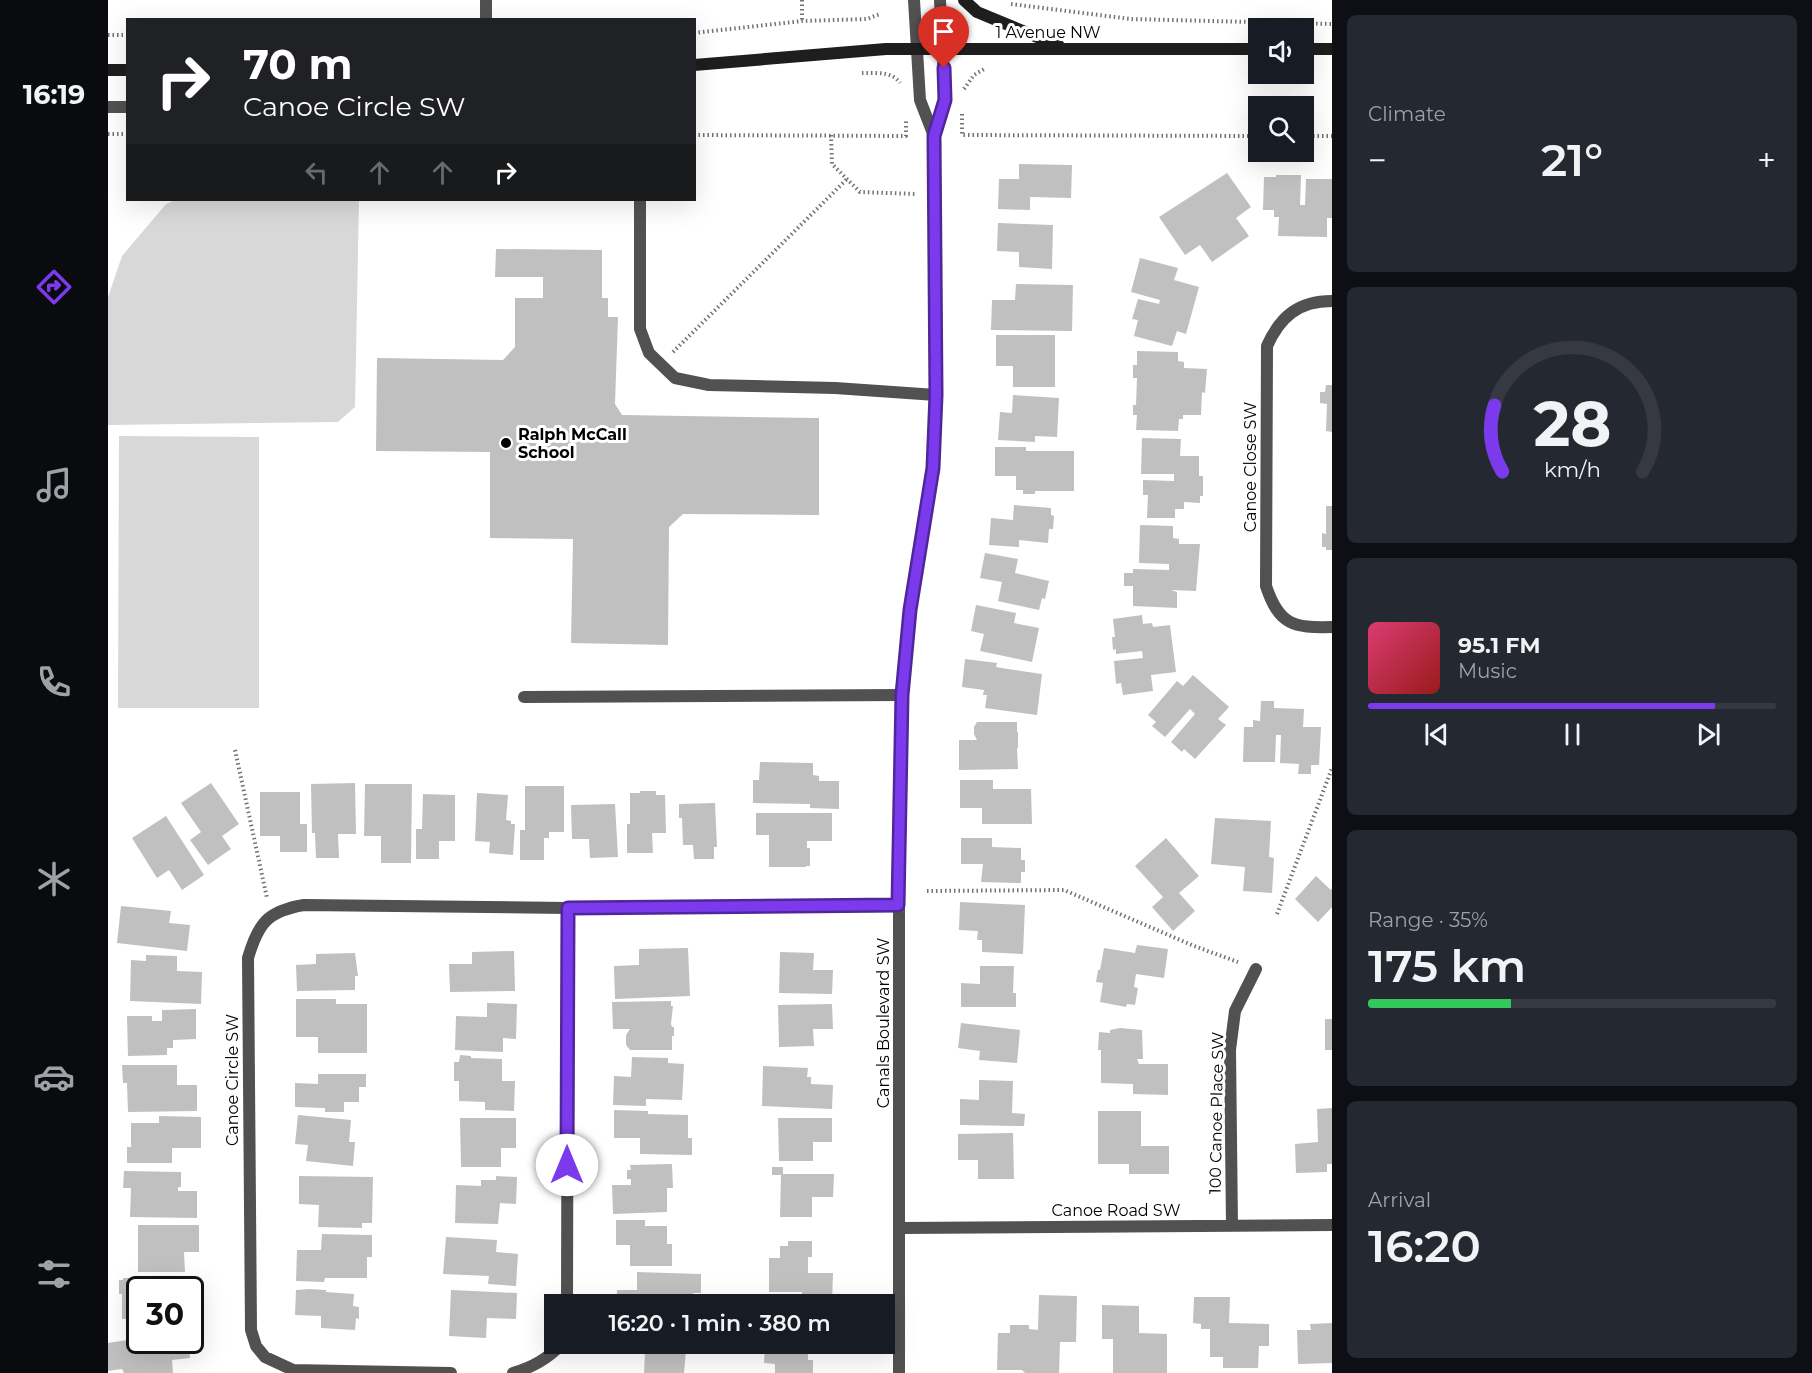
<!DOCTYPE html>
<html lang="en">
<head>
<meta charset="utf-8">
<style>
	:root { --surface:#171b24; --page:#242831; --text:#f1f3f6; --muted:#9ea1a6; --line:#363941; --accent:#7c3aed }
	body { margin:0; font-family:Montserrat,sans-serif; background:var(--page); color:var(--text); height:100vh; display:flex; flex-direction:column; font-size:22px; white-space:nowrap }
	* { box-sizing:border-box; margin:0 }
	p { font-size:20px; color:var(--muted) }
	.icon { flex:none; width:33px; height:33px; fill:none; stroke:currentColor; stroke-width:2; stroke-linecap:round; stroke-linejoin:round }
	.map { position:relative; flex:1; overflow:hidden }
	.side { display:flex; flex-direction:column; gap:15px; padding:15px; background:#0d0f14; width:480px }
	.side>* { flex:none }
	.banner { position:absolute; left:18px; top:18px; width:570px; height:183px; border-radius:0px; box-shadow:0 6px 24px #0002; background:#202124; color:#fff; overflow:hidden }
	.buttons { position:absolute; left:1140px; top:18px; display:grid; gap:12px }
	.buttons a { display:grid; place-items:center; width:66px; height:66px; border-radius:0px; background:var(--surface); box-shadow:0 6px 24px #0002; font-size:30px }
	.speed { position:absolute; left:18px; top:1276px; display:flex; gap:12px; font-size:30px; font-weight:700; text-align:center }
	.speed>* { display:grid; place-content:center; width:78px; height:78px; border-radius:50%; background:var(--surface); box-shadow:0 6px 24px #0002; line-height:1 }
	.speed .limit { border:3px solid #111; border-radius:9px; background:#fff; color:#111 }
	.pin { position:absolute; display:grid; place-items:center; width:51px; height:51px; color:#fff; margin:-62px -26px; border-radius:50% 50% 50% 0; rotate:-45deg; box-shadow:0 0 6px #0007 }
	.pin .icon { rotate:45deg }
	.me { position:absolute; width:66px; margin:-33px; rotate:0deg; stroke-linejoin:round; filter:drop-shadow(0 0 4px #0008) }
	.turn { display:flex; align-items:center; gap:21px; height:126px; padding:0 18px; font-size:27px }
	.turn .icon { width:78px; height:78px; stroke-width:2.5 }
	.turn b { display:block; font-size:42px; line-height:51px }
	.lanes { display:flex; align-items:center; height:57px; padding:0 18px; background:#0003; justify-content:center; gap:30px; direction:ltr }
	.lanes .off { opacity:.35 }
	.big { font-size:45px; font-weight:600; line-height:1.1 }
	.side .widget { flex:1; display:flex; flex-direction:column; justify-content:center; gap:9px; min-width:0; padding:0 21px; border-radius:9px; background:var(--page) }
	.side .dial { align-items:center; gap:0 }
	.dial svg { height:156px; overflow:visible; fill:none; stroke:var(--line); stroke-width:7; stroke-linecap:round; text-anchor:middle }
	.dial text { fill:var(--text); stroke:none }
	.song { display:flex; align-items:center; gap:18px }
	.cover { width:72px; height:72px; border-radius:9px; background:linear-gradient(135deg,hsl(340 70% 55%),hsl(0 70% 35%)) }
	.played { height:6px; border-radius:3px; background:linear-gradient(90deg,var(--accent) 85%,var(--line) 85%) }
	.keys { display:flex; justify-content:space-around; direction:ltr }
	.heat { display:flex; justify-content:space-between; align-items:center; font-size:33px; direction:ltr }
	.charge { height:9px; border-radius:4px; background:linear-gradient(90deg,#34c759 35%,var(--line) 0) }
	.trip { position:absolute; left:436px; top:1294px; width:351px; height:60px; border-radius:0px; background:var(--surface); box-shadow:0 6px 24px #0002; font-weight:600; line-height:60px; text-align:center }
	main { display:flex; flex:1; min-height:0 }
	.menu { display:flex; flex-direction:column; width:108px; justify-content:space-around; align-items:center; background:#090b0e; color:var(--muted) }
	.menu .icon { width:42px; height:42px }
	.menu .on { color:var(--accent) }
	.menu b { font-size:27px; color:var(--text) }
	.map>svg:first-child { display:block }
	.green { fill:#d8d8d8 }
	.building { fill:#c0c0c0 }
	.lines { fill:none; stroke-linecap:round; stroke-linejoin:round }
	.path { stroke:#737373; stroke-width:4; stroke-dasharray:1.5 3; stroke-linecap:butt }
	.lane { stroke:#515151; stroke-width:12 }
	.street { stroke:#515151; stroke-width:12 }
	.secondary { stroke:#1e1e1e; stroke-width:12 }
	.route-casing { stroke:#51269a; stroke-width:15 }
	.route { stroke:#7c3aed; stroke-width:10 }
	.poi-dot { fill:#000; stroke:#fff; stroke-width:2 }
	.labels { text-anchor:middle; stroke-width:6; stroke-linejoin:round; paint-order:stroke }
	.street-label { font-size:16px; fill:#000; stroke:#fff }
	.poi-label { font-size:16px; font-weight:bold; fill:#000; stroke:#fff; text-anchor:start }
</style>
</head>
<body>
<main>
<nav class="menu">
<b>16:19</b>
<svg class="icon on" aria-label="directions" viewBox="0 0 24 24"><path d="M12 3l9 9-9 9-9-9zM9 14v-3h6M13 9l2 2-2 2"/></svg>
<svg class="icon" aria-label="music" viewBox="0 0 24 24"><path d="M9 18V5l10-2v13"/><circle cx="6" cy="18" r="3"/><circle cx="16" cy="16" r="3"/></svg>
<svg class="icon" aria-label="phone" viewBox="0 0 24 24"><path d="M5 4h4l2 5-3 2q2 4 5 5l2-3 5 2v4C11 20 4 13 5 4z"/></svg>
<svg class="icon" aria-label="climate" viewBox="0 0 24 24"><path d="M12 3v18M4 7l16 10M4 17L20 7"/></svg>
<svg class="icon" aria-label="car" viewBox="0 0 24 24"><path d="M5 17H2v-5l4-1 3-4h7l3 4 3 1v5h-3M9 17h6M6 11h13"/><circle cx="7" cy="17" r="2"/><circle cx="17" cy="17" r="2"/></svg>
<svg class="icon" aria-label="filters" viewBox="0 0 24 24"><path d="M4 7h16M4 17h16"/><circle cx="9" cy="7" r="2"/><circle cx="15" cy="17" r="2"/></svg>
</nav>
<div class="map">
<svg width="1224" height="1373" viewBox="0 0 1224 1373">
	<rect width="100%" height="100%" fill="#fff"/>
	<path class="green" d="M67 200H251L247 407 230 422 0 425V297L14 256 58 204Z
		M11 436 151 437V708H10Z"/>
	<path class="building" d="M911 164 964 165 963 198 922 197V210L890 209 891 179H911Z
		M1119 173 1143 207 1128 218 1141 236 1104 262 1092 245 1077 255 1051 217Z
		M1168 175H1193L1192 205H1197L1198 179H1224V218H1219V237L1170 236 1171 217H1166V210H1155L1156 177H1168Z
		M890 223 945 225 944 269 911 267V252L889 251Z
		M388 249 494 250V298H500V317H510L507 404 514 415 711 418V515L575 514 561 527 560 645 463 643 465 539 382 538V452L268 451 269 358 395 360 407 347V298H435V277H387Z
		M1032 258 1070 268 1066 280 1091 287 1078 334 1069 331 1064 346 1026 336 1030 320 1024 319 1030 299 1051 304 1052 300 1023 292Z
		M908 284 965 285 964 331 883 330 884 300H907Z
		M888 335H947V387H905V366H888Z
		M1029 351 1070 352V361L1076 362V368L1099 369 1097 393 1094 392 1093 415H1075V419H1071L1070 431 1028 430 1029 415H1025V405H1028L1029 378H1025V365H1029Z
		M1218 385H1224V432L1218 431 1219 404 1212 403V392H1217Z
		M905 395 951 398 949 437 927 436V442L890 440 892 412 904 413Z
		M1034 438 1073 439 1072 456H1091V476H1095V496H1092V503L1076 502V509H1067V518H1039L1040 495H1035V480L1066 481V474H1033Z
		M887 447H918V451H966V491H927V494H915V490H908V476H887Z
		M906 505 943 508V515L946 516 945 529H941L940 543 911 540V547L881 545 883 518 905 520Z
		M1218 506H1224V550H1218V547H1214V533L1218 534Z
		M1032 525 1065 526V538L1071 539V544H1092L1088 591 1063 590 1069 592V608L1025 606V586H1016V573H1025V569L1061 570V564L1031 563Z
		M877 553 910 559 907 573 941 581 937 599 934 598 931 610 890 601 894 582 872 578Z
		M868 605 908 613 906 623 931 628 924 662 872 651 876 634 863 631Z
		M1034 615 1035 624 1044 623 1045 627 1062 625 1068 672 1043 675 1045 691 1015 695 1013 683 1008 684 1006 661 1035 658 1034 651 1008 654V649L1005 650 1004 637H1007L1005 619Z
		M857 659 889 663 888 667 900 669 934 674 929 715 877 708 879 695H875L876 690 854 687Z
		M1085 675 1121 707 1110 719 1118 725 1087 759 1076 749 1074 752 1063 742 1087 714 1082 709 1057 737 1044 726 1048 722 1040 715 1069 681 1075 686Z
		M1153 701H1166V708L1196 709 1195 727H1213L1211 765H1203V774H1190L1191 764 1172 763 1173 735H1168L1167 762H1135L1136 727H1145V720L1152 721Z
		M869 722H909V732H910V748H909L910 769 851 770V740H869L866 734V727Z
		M652 762 705 763V775L711 776V781H731V809L702 808V804L645 803V780H651Z
		M852 780H885V789H923L924 824H874V808H852Z
		M103 783 131 824 114 836 123 849 100 865 82 840 93 832 73 803Z
		M247 783 248 834H230L231 858H208L207 833H204L203 784Z
		M257 784H304L303 863H273V836H256Z
		M417 786H456V832H441V838H436V860H412V830H417Z
		M532 791H548V795H557L558 833H544L545 853H519V824H522V793H532Z
		M152 792H192V824H199V852H172V836H152Z
		M369 793 400 795 398 820 403 821V824H407L405 855 381 853 382 842 367 841Z
		M315 794 347 795V841H331V859H308V829H314Z
		M607 803 609 847H606V859H586L585 845H575L574 818H571V804Z
		M507 804 510 857 482 858 481 839H464L463 805Z
		M648 813H724V841H699V848H702V866H698V867H661V835H648Z
		M58 816 96 875 74 890 61 870 49 878 24 838Z
		M1107 818 1163 821 1161 857 1166 858 1164 893 1135 891 1137 867 1103 864Z
		M853 838H884V847L913 848V860H917V872H913V883L873 882 875 864H853Z
		M1058 838 1091 876 1071 893 1087 911 1065 931 1044 907 1055 897 1027 866Z
		M1208 876 1223 890 1224 888V907L1210 922 1187 899Z
		M852 902 917 905 915 954 874 952V940H869L870 931 851 930Z
		M13 906 63 911 61 923 82 925 79 951 9 943Z
		M1029 945 1060 949 1056 978 1028 974 1026 987 1030 988 1027 1005 1019 1004 1018 1007 992 1002 995 983 988 982 990 970H992L996 948 1027 953Z
		M580 948 582 996 507 999 506 966 531 965V949Z
		M406 951 407 991 342 992 341 964H364V952Z
		M672 952 706 953 705 970H725L724 994 671 993Z
		M247 953 250 976H247V990L189 991 188 965 208 964V954Z
		M38 955 69 956V971L94 972 93 1004 22 1001 23 960 38 961Z
		M872 966H906L905 993H908V1007H853V983L872 984Z
		M188 999H228V1004H259V1053H210V1037H188Z
		M563 1001V1006H565L563 1024 564 1027H566V1036H564V1050H522L518 1045V1035L522 1029H505L504 1002Z
		M379 1003 409 1004 408 1039 395 1038V1052L347 1050 348 1016 379 1017Z
		M724 1004 725 1029H705L706 1046 671 1047 670 1005Z
		M88 1009V1039L65 1040V1048H59V1055L20 1056 19 1016H44V1021H54V1010Z
		M1217 1019H1224V1050H1217Z
		M853 1023 912 1030 909 1063 871 1060 872 1051 850 1048Z
		M1012 1028 1034 1030 1035 1059H1029L1031 1064H1060V1095L1025 1094V1084L993 1083V1050H990L991 1032 1002 1033V1030Z
		M352 1055 363 1056V1058L394 1059V1081H407L406 1111 377 1110V1102L351 1101V1081H346V1062H351Z
		M524 1057 560 1058V1063L576 1064 574 1100 538 1099V1106L505 1105 506 1076 523 1077Z
		M14 1065H69V1085H89V1111L20 1112 19 1083H15Z
		M655 1066 700 1068 699 1077H703V1084L725 1085 724 1109 654 1106Z
		M210 1074H258V1087H251V1102H236V1112H217V1108L187 1107V1083L210 1084Z
		M871 1080 905 1081 904 1113 917 1114 916 1126 852 1125V1099L871 1100Z
		M1224 1108V1164H1219V1172L1188 1173 1187 1144 1210 1142 1209 1109Z
		M506 1110 540 1111V1114L580 1115V1138H584V1155L532 1154V1138H506Z
		M990 1111H1033V1146H1061V1174H1021V1164H990Z
		M190 1115 243 1120 241 1142H247L245 1166 198 1161 200 1145 187 1144Z
		M51 1116 93 1117V1148H64V1163H19V1147H23V1123H51Z
		M352 1118H408V1148H393V1167H353Z
		M670 1118H724V1142H705V1161H671Z
		M905 1133 906 1179H870V1160H850V1134Z
		M564 1164 565 1188H559V1212L505 1214 504 1185H523V1179H519V1170H523L522 1165Z
		M664 1167H675V1174H726L725 1197H704V1217H672L673 1175H664Z
		M16 1171 73 1172V1187H70V1191H89V1218L22 1217 23 1188H15Z
		M191 1176 265 1177 264 1223H254V1228L210 1227 211 1205 191 1204Z
		M388 1176 409 1177 408 1204 392 1203 390 1224 347 1223 348 1185 373 1186V1180H388Z
		M508 1220H537V1226H559V1244H564V1266H522V1245H508Z
		M30 1225H91V1252H76L77 1272H30Z
		M214 1234 264 1235V1257H259V1278H217L216 1282 188 1281 189 1250H213Z
		M338 1237 389 1240 388 1252 410 1254 408 1286 380 1284 381 1276 335 1274Z
		M680 1241H704V1257H700V1273H725L724 1303 694 1302V1292H661V1258H672V1246H680Z
		M529 1272 593 1274V1293H585V1305H508L509 1290H529Z
		M15 1278H63V1290H32V1319H14V1294H11V1280H15Z
		M201 1289 218 1290V1292L246 1294 245 1306 251 1307V1319L248 1318 247 1330 213 1328V1316L187 1315 188 1290Z
		M343 1290 409 1293 408 1319 379 1318 378 1338 341 1336Z
		M931 1295 969 1296 968 1342H952L951 1373H917L914 1370H889L890 1333H902V1325H921V1329L930 1330Z
		M82 1296H86V1327H82Z
		M1086 1297H1122L1121 1323 1161 1324V1346H1151L1150 1368H1115V1357H1102V1329H1093V1324L1085 1323Z
		M994 1305 1031 1306V1333L1059 1334V1373H1005V1339H994Z
		M1224 1323V1363L1190 1364 1189 1330H1203L1202 1324Z
		M32 1338V1341H80L82 1358 64 1360 65 1373H16L14 1369 0 1371V1343Z
		M520 1344H581V1350H578L576 1373H536L537 1352 519 1351Z
		M657 1344H725V1348L700 1347V1360H705V1373H667V1364L656 1363Z"/>
	<g class="lines">
		<path class="path" d="M694 0V21
			M903 4 1023 19 1224 24
			M586 33 694 21 759 19 772 14
			M0 35H20
			M754 73C767 73 784 71 792 83
			M856 89 866 75 876 69
			M854 114V135L1150 136
			M0 134H20
			M586 135 798 136V119
			M723 135 724 164 752 192 809 194
			M1196 136H1224
			M565 352 739 179
			M127 750 159 898
			M819 891 956 890 1086 946 1130 962
			M1169 914 1224 768"/>
		<path class="lane" d="M378 0V20
			M0 107H20
			M532 200V329L541 353 567 378 601 385 727 388 828 395
			M416 697 793 695"/>
		<path class="street" d="M806 0 812 100 826 136
			M1224 301C1190 301 1172 317 1159 346L1158 586C1171 625 1185 628 1224 627
			M1124 1226 1122 1050 1127 1011 1148 969
			M792 1228 1224 1225
			M459 1305 460 908
			M343 1373 185 1370 157 1357 148 1346 143 1330 140 958C150 924 159 911 196 905L460 908 791 905
			M405 1373C425 1367 439 1359 454 1344
			M791 1373V905L793 695 802 610 825 468 828 395 826 136 837 100 832 0"/>
		<path class="secondary" d="M856 0 869 12 951 46
			M1196 49H1224
			M586 65 778 49H1150
			M0 70H20"/>
	</g>
	<g class="lines">
		<g class="route-casing">
			<path id="route" d="M459 1165 460 908 790 905 794 695 802 610 825 468 828 395 826 136 837 100 836 68"/>
		</g>
		<use href="#route" class="route"/>
	</g>
	<circle class="poi-dot" cx="398" cy="443" r="6"/>
	<g class="labels">
		<g class="street-label">
			<text x="940" y="38">1 Avenue NW</text>
			<text transform="translate(1142 467) rotate(-90)" y="6">Canoe Close SW</text>
			<text transform="translate(775 1023) rotate(-90)" y="6">Canals Boulevard SW</text>
			<text transform="translate(124 1080) rotate(-90)" y="6">Canoe Circle SW</text>
			<text transform="translate(1108 1113) rotate(-89)" y="6">100 Canoe Place SW</text>
			<text x="1008" y="1216">Canoe Road SW</text>
		</g>
		<g class="poi-label">
			<text x="410" y="440">Ralph McCall<tspan x="410" dy="18">School</tspan></text>
		</g>
	</g>
</svg>
<div class="buttons">
<a><svg class="icon" aria-label="sound" viewBox="0 0 24 24"><path d="M4 9h4l5-4v14l-5-4H4zM17 9q2 3 0 6"/></svg></a>
<a><svg class="icon" aria-label="search" viewBox="0 0 24 24"><circle cx="10" cy="10" r="6"/><path d="M15 15l6 6"/></svg></a>
</div>
<div class="speed"><div class="limit">30</div></div>
<div class="pin" style="left:836px;top:68px;background:#d93025"><svg class="icon" aria-label="arrive" viewBox="0 0 24 24"><path d="M6 21V4h12l-3 4 3 4H6"/></svg></div>
<svg class="me" style="left:459px;top:1165px" viewBox="-20 -20 40 40"><circle r="19" fill="#fff"/><path d="M0-13L10 11 0 6-10 11z" fill="#7c3aed"/></svg>
<div class="trip">16:20 · 1 min · 380 m</div>
<div class="banner">
<div class="turn"><svg class="icon" aria-label="right" viewBox="0 0 24 24"><path d="M7 20v-9h11M14 6l5 5-5 5"/></svg><div><b>70 m</b>Canoe Circle SW</div></div>
<div class="lanes"><svg class="icon off" aria-label="left" viewBox="0 0 24 24"><path d="M17 20v-9H6M10 6l-5 5 5 5"/></svg><svg class="icon off" aria-label="ahead" viewBox="0 0 24 24"><path d="M12 20V5M6 11l6-6 6 6"/></svg><svg class="icon off" aria-label="ahead" viewBox="0 0 24 24"><path d="M12 20V5M6 11l6-6 6 6"/></svg><svg class="icon" aria-label="right" viewBox="0 0 24 24"><path d="M7 20v-9h11M14 6l5 5-5 5"/></svg></div>
</div>
</div>
<section class="side">
<div class="widget"><p>Climate</p>
<div class="heat"><a>−</a><b class="big">21°</b><a>+</a></div>
</div>
<div class="widget dial"><svg viewBox="0 0 100 80">
<path d="M14 69A42 42 0 1 1 86 69"/>
<path d="M14 69A42 42 0 0 1 10 35" stroke="#7c3aed"/>
<text x="50" y="56" font-size="32" font-weight="700">28</text>
<text x="50" y="72" font-size="11">km/h</text>
</svg></div>
<div class="widget">
<div class="song"><i class="cover"></i><div><b>95.1 FM</b><p>Music</p></div></div>
<div class="played"></div>
<div class="keys"><svg class="icon" aria-label="previous" viewBox="0 0 24 24"><path d="M18 5L8 12l10 7zM5 5v14"/></svg><svg class="icon" aria-label="pause" viewBox="0 0 24 24"><path d="M8 5v14M16 5v14"/></svg><svg class="icon" aria-label="next" viewBox="0 0 24 24"><path d="M6 5l10 7-10 7zM19 5v14"/></svg></div>
</div>
<div class="widget"><p>Range · 35%</p><b class="big">175 km</b><div class="charge"></div></div>
<div class="widget"><p>Arrival</p><b class="big">16:20</b></div>
</section>
</main>
</body>
</html>
